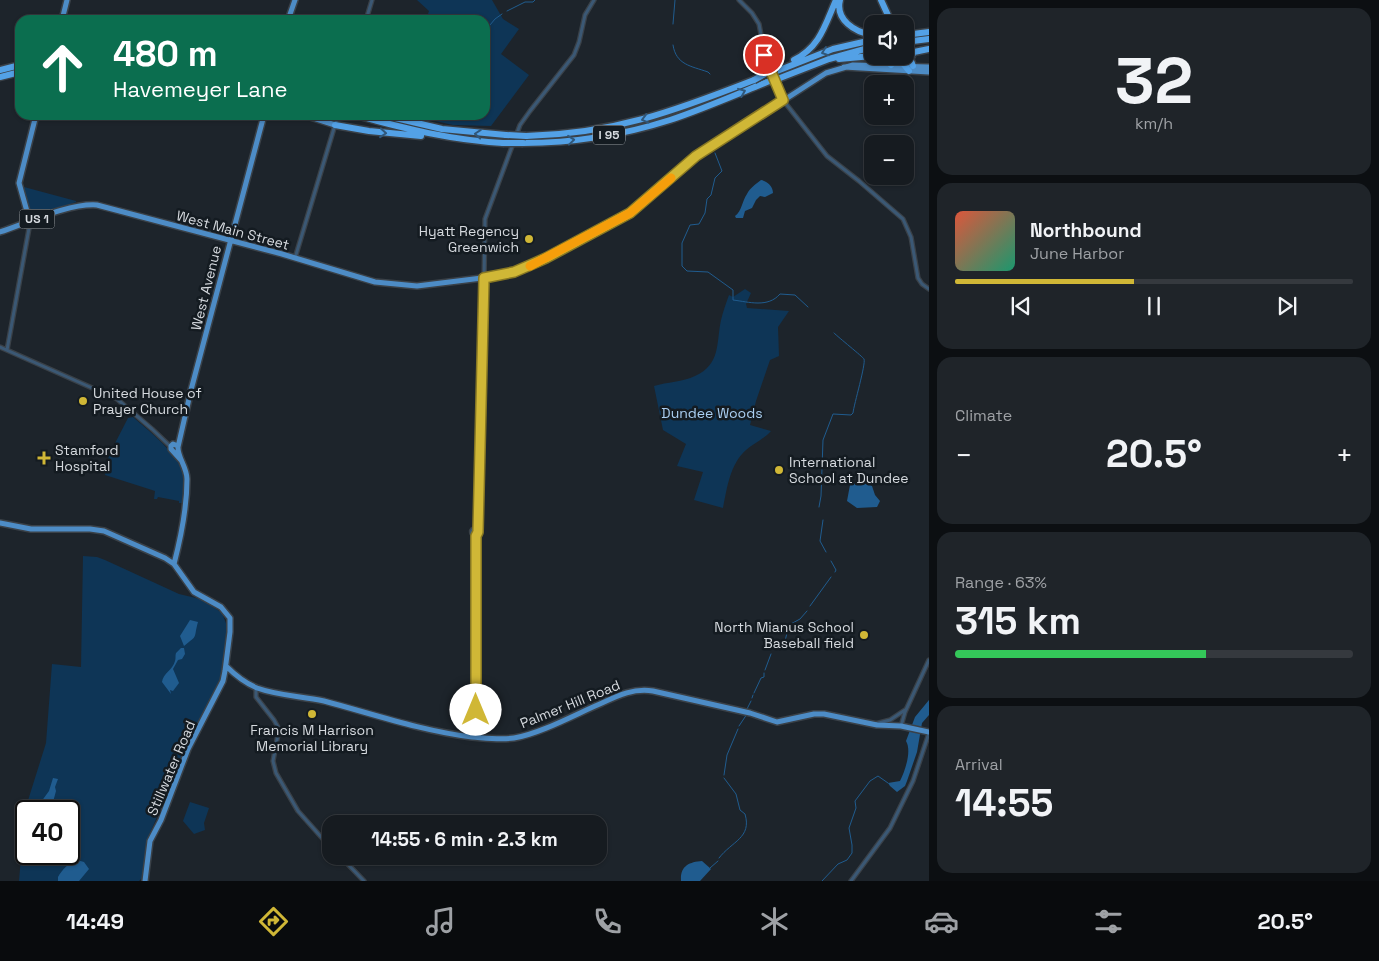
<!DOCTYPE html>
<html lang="en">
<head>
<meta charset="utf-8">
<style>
	:root { --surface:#161b20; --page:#1f2429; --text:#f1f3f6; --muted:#9ea1a5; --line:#35393e; --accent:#d0b736 }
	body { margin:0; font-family:"Space Grotesk",sans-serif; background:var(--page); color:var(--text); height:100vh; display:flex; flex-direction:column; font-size:19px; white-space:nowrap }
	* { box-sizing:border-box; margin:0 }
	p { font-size:16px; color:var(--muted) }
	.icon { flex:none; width:28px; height:28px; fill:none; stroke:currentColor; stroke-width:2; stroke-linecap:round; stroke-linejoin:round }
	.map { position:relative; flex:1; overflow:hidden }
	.details { display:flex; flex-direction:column; gap:8px; padding:8px; background:#0c0f12; width:450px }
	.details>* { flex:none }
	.guide { position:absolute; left:15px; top:15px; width:475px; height:105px; border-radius:15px; box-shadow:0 1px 4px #0004,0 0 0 1px var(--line); background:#0b6e4f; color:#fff; overflow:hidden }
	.tools { position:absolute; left:864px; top:15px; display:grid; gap:10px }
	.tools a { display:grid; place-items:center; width:50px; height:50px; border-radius:10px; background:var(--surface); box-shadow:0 1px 4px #0004,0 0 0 1px var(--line); font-size:25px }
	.speed { position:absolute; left:15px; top:800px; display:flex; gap:10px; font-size:25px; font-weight:700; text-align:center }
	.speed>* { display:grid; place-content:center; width:65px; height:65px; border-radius:50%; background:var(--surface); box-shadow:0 1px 4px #0004,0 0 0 1px var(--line); line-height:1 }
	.speed .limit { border:2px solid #111; border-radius:8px; background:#fff; color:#111 }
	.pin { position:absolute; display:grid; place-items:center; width:42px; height:42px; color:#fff; margin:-21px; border:2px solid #fff; border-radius:50%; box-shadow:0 1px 5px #0007 }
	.me { position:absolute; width:55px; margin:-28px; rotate:0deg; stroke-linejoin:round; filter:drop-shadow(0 0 4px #0008) }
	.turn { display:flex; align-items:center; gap:18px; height:105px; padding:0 15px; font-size:22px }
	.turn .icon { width:65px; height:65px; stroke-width:2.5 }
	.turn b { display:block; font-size:35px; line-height:42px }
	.big { font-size:38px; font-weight:700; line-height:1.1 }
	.details .tile { flex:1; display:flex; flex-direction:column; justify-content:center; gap:8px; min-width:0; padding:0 18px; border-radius:15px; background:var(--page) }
	.details .dial { align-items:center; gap:0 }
	.dial b { font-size:65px; line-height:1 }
	.song { display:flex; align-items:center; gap:15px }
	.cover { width:60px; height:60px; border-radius:8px; background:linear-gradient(135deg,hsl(10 70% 55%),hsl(160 70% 35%)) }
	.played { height:5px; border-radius:2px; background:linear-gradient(90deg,var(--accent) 45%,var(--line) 45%) }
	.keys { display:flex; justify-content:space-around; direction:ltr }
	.heat { display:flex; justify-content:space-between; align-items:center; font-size:28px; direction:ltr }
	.charge { height:8px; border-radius:4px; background:linear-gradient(90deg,#34c759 63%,var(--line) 0) }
	.trip { position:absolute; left:322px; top:815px; width:285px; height:50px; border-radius:15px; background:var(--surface); box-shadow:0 1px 4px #0004,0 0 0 1px var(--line); font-weight:700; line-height:50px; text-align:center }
	.tab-bar { display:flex; height:80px; justify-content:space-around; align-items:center; background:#090b0d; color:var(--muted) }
	.tab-bar .icon { width:35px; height:35px }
	.tab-bar .selected { color:var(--accent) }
	.tab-bar b { font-size:22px; color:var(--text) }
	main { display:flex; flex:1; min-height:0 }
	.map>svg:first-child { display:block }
	.green { fill:#0e3556; fill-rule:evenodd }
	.water { fill:#205c8f }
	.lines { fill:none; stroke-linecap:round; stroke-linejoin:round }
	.stream { stroke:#205c8f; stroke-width:1 }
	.minor-casing { stroke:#3a4148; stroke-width:5.5 }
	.major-casing { stroke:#3a4148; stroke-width:8 }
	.highway-casing { stroke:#3a4148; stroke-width:9 }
	.minor { stroke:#3b5874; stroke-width:3 }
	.major { stroke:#4d8cc6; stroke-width:5 }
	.highway { stroke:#53a1e6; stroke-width:6 }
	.highway-bridge-casing { stroke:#3a4148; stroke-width:9; stroke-linecap:butt }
	.highway-bridge { stroke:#53a1e6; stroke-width:6 }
	.oneway { stroke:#30577a }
	.route-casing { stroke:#877723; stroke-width:12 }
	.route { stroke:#d0b736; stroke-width:9 }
	.slow { stroke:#f59e0b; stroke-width:9 }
	.poi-dot { fill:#d0b736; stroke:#141b21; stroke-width:2 }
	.labels { text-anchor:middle; stroke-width:5; stroke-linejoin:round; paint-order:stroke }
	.shield { fill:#141b21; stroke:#9ba0a5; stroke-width:1 }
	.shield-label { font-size:12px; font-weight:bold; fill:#d5d9de }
	.street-label { font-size:14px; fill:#d5d9de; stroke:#141b21 }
	.poi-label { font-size:14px; fill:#d5d9de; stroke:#141b21; text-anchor:start }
	.park-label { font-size:14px; fill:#aacff2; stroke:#141b21 }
</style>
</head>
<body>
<main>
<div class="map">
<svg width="929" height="881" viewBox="0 0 929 881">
	<rect width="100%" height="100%" fill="#1d242b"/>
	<path class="green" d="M417 0H492L503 19 519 29 501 54 529 75 491 126 453 125 409 115H485V20H426L429 11Z
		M24 187 76 201V202L32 218 30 217 22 188Z
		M745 289 751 293 746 304 747 308 789 311 778 327 779 356 770 360 756 401 750 425 771 431C764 439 754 443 746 450 730 464 727 488 723 508L694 500 703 472 677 466 686 444 663 430 654 386C667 382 683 382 695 376 721 364 716 344 721 320 723 312 726 303 729 295L733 297Z
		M133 417C149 431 179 454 184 476 185 484 183 495 182 503H179V501L158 497 157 499H154L155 491 152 490 105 475 109 455 128 418Z
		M83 556 97 557 105 560 179 594 200 599 212 606 222 613 227 626 222 678 186 748 170 787 147 840 142 878 139 881H19L25 810 46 743 52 664 81 667ZM26 811H69V854H26Z
		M190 802 209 808 204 823 205 830 194 834 183 821Z"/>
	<path class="water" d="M761 180C767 181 773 186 773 193L765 197 760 196 756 200 752 208 745 211 743 218H736L735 216C742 211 742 201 747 194 750 188 756 184 761 180Z
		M863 481 872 486 875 495 880 501 877 507 857 508 847 501 850 485Z
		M190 620 198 622C193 640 199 634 184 646L180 636Z
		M181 648H184L185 654 182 659 178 660 173 669 179 683 173 691 170 690 171 694 162 682C163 673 173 670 175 661 176 658 175 656 176 653Z
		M929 700V715L922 723 917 752 907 781 905 786 897 792 890 786 888 783 900 781C905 771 912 751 906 741L915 717Z
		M53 778 58 779 55 787 56 791 53 802 55 811H44L41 802 49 791Z
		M77 860 84 862 89 869 79 881H58V877C62 870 69 862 77 860Z
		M702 861 711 869 700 881H681C680 866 689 862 702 861Z"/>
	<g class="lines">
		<path class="stream" d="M507 11 525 2H533L535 0
			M673 24 675 0
			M485 31 495 19 502 14
			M673 45C676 65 691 66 708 72L710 74
			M434 119 442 115
			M715 153 722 171 715 178 711 195 707 199 705 213 699 224 690 225 682 243V266L687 271 708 272 733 290V300C749 302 768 308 780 294L795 295 808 307
			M819 507 821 496 823 440 833 414 851 415 853 413C854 404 866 364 864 359 863 357 838 337 834 333
			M823 520 820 541 826 552
			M831 561 836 570 835 572
			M810 606 831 577
			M785 641 789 625 800 619 807 611
			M775 649 783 643
			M765 670 771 654
			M754 693 761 678 764 677V673
			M752 698 753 695
			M747 709 751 701
			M739 726 747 714
			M724 775 727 755 738 729
			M719 858C732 841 752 838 745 814L740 810 736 794 724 778
			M710 868 718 861
			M822 881 838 864 847 860 852 853V845L849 828 856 808 855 801 870 781 878 776 888 783"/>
		<g class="minor-casing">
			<path id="minor" d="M739 0 752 13 759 24 765 56 783 100 827 156 859 181 903 219 911 237 918 278 922 284 929 289
				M366 20 372 0
				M295 258 338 115
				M0 347 117 399 152 429 171 447
				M7 350 30 223
				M471.5 532a3.5 3.5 0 1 1 7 0a3.5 3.5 0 1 1-7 0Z
				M477 529 482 406 485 219 520 125 530 111 574 55 579 42 585 15 594 0
				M256 688V697L274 720 279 729 273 761 276 773 298 811 331 848
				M875 724 890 720 905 710
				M901 726 905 712 929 660
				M476 737 477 534
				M340 856 364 881
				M851 881 890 828 913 781 929 733"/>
		</g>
		<g class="major-casing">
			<path id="major" d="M62 20 67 0
				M288 20 295 0
				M844 67 929 72
				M304 115 335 125
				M30 222 19 183 36 115
				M0 232C27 223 69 203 97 205L282 254 375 282 417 286 490 277 514 271 546 258 624 217 642 204 697 156 826 73 853 65 929 67
				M178 447 191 390 264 115
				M0 523 31 529H90L104 531 165 558 174 564 194 592 221 607 230 618V632L225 671 223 681 188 749 161 820 150 841 145 881
				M174 564C181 537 187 507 187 479 187 467 177 457 178 446L173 444 171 446V449L181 460
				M226 666C235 675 245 683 257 688 279 696 302 696 324 701 373 714 422 731 472 737 486 738 500 740 514 738 540 734 578 713 602 703 619 695 634 688 653 691L750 713 777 722 814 714H824L877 725 901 726 929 732"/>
		</g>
		<g class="highway-casing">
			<path id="highway" d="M840 0C835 20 855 32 872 35
				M881 0 892 24
				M905 35 929 32
				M905 42 929 39
				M905 45 913 66
				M875 56 891 58 893 62 891 65
				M894 56 901 61 909 71
				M839 59 872 56
				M910 59 914 52 929 49
				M794 60C820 47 825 25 836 0
				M0 70 20 65
				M777 71 833 49 872 40
				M0 77 20 72
				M780 78 829 59 872 47
				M356 115C405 129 452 140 503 143
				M383 115 442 129 506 135
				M401 115 411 119
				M335 125 369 131 421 136
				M526 136C613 134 675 111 754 80
				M523 143C573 143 623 135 670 120 703 109 735 95 767 82"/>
		</g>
		<use href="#minor" class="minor"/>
		<use href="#major" class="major"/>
		<use href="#highway" class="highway"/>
		<g class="highway-bridge-casing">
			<path id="highway-bridge" d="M754 80 776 68
				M767 82 780 78
				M506 135 526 136
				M503 143H523"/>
		</g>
		<use href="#highway-bridge" class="highway-bridge"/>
	</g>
	<defs><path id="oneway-chevron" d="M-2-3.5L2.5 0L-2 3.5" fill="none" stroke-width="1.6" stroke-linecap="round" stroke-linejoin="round" transform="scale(1.25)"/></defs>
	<g class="oneway">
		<use href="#oneway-chevron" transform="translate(825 52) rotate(161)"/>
		<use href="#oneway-chevron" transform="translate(742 92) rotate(-22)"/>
		<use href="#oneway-chevron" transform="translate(645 119) rotate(165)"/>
		<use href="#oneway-chevron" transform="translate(383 133) rotate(5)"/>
		<use href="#oneway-chevron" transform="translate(478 134) rotate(-175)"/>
		<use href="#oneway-chevron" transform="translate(571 140) rotate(-6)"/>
	</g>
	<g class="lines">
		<g class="route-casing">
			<path id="route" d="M476 710V536L478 532 484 278 514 272 528 266 546 258 630 213 696 156 783 100 764 55"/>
		</g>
		<use href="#route" class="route"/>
		<path class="slow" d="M530 266 630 213 671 178"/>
	</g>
	<g class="poi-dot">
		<circle cx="529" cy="239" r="5"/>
		<circle cx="83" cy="401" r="5"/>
		<path d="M41.5 450.5h5v5h5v5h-5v5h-5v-5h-5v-5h5z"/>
		<circle cx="779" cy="470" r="5"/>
		<circle cx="864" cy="635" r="5"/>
		<circle cx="312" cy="714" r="5"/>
	</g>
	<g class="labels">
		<g class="shield">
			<rect x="593" y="125.5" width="32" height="19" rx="4"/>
			<rect x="19.5" y="209.5" width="35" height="19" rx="4"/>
		</g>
		<g class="shield-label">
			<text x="609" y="139">I 95</text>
			<text x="37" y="223">US 1</text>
		</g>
		<g class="street-label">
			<text transform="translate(233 230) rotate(15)" y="5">West Main Street</text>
			<text transform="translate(206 288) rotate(-76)" y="5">West Avenue</text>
			<text transform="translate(570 704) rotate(-22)" y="5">Palmer Hill Road</text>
			<text transform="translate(171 768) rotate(-67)" y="5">Stillwater Road</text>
		</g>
		<g class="poi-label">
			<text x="519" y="236" text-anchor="end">Hyatt Regency<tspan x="519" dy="16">Greenwich</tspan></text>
			<text x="93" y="398">United House of<tspan x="93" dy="16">Prayer Church</tspan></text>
			<text x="55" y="455">Stamford<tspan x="55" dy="16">Hospital</tspan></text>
			<text x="789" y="467">International<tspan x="789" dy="16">School at Dundee</tspan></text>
			<text x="854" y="632" text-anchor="end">North Mianus School<tspan x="854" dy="16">Baseball field</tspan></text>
			<text x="312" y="735" text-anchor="middle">Francis M Harrison<tspan x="312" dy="16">Memorial Library</tspan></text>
		</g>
		<g class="park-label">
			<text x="712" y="418">Dundee Woods</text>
		</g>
	</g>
</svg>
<div class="tools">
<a><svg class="icon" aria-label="sound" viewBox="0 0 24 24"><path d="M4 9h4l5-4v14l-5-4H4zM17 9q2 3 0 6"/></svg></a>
<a>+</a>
<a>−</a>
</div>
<div class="speed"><div class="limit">40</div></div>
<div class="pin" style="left:764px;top:55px;background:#d93025"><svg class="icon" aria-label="arrive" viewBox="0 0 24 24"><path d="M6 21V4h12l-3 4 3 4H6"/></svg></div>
<svg class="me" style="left:476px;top:710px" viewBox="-20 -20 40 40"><circle r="19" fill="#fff"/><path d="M0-13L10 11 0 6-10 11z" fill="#d0b736"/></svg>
<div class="trip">14:55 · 6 min · 2.3 km</div>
<div class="guide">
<div class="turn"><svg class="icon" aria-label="ahead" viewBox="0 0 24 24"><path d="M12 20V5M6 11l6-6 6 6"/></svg><div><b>480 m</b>Havemeyer Lane</div></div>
</div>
</div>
<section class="details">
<div class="tile dial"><b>32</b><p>km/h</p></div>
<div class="tile">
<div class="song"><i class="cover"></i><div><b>Northbound</b><p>June Harbor</p></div></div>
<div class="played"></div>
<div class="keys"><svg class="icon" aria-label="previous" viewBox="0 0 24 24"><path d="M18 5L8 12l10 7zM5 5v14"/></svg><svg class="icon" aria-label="pause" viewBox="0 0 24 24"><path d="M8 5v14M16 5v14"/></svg><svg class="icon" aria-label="next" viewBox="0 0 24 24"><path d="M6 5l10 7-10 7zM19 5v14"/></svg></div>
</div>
<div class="tile"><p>Climate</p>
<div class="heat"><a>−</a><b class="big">20.5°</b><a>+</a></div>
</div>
<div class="tile"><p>Range · 63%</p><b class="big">315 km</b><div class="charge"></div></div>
<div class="tile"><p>Arrival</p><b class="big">14:55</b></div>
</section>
</main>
<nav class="tab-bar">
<b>14:49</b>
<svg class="icon selected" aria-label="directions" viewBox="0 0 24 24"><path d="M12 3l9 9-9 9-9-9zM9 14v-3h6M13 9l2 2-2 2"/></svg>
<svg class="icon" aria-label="music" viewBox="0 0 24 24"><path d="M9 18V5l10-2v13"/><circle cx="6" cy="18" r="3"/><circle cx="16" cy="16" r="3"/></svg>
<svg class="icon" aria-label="phone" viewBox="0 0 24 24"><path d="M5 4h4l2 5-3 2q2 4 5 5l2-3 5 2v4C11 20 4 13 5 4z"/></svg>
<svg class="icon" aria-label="climate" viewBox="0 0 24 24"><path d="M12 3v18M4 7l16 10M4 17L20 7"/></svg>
<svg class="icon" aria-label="car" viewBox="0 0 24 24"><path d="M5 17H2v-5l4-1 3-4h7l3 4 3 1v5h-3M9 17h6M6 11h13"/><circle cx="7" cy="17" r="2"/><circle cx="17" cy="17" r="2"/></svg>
<svg class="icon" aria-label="filters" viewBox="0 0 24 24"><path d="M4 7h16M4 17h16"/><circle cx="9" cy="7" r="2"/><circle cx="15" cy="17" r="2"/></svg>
<b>20.5°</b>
</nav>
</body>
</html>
